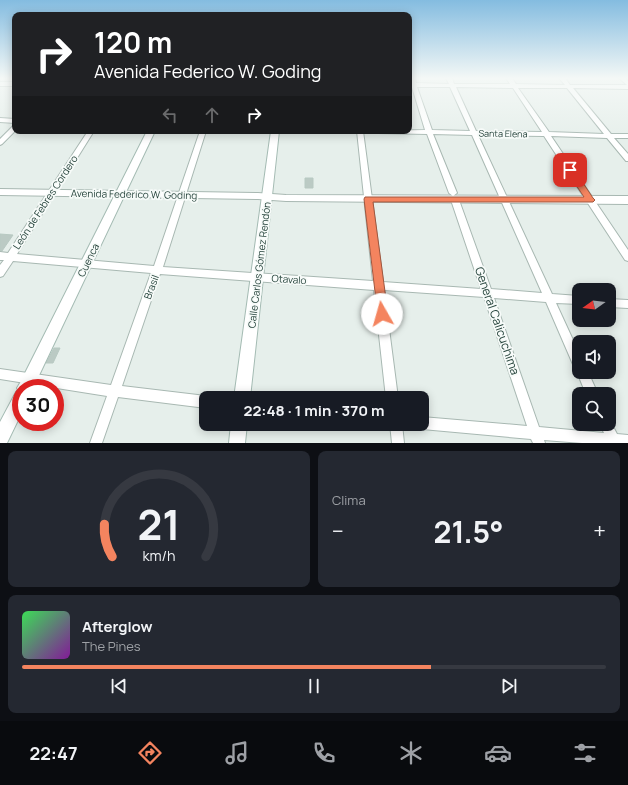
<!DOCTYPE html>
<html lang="es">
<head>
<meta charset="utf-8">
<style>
	:root { --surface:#171b24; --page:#242831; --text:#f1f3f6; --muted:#9ea1a6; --line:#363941; --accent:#f4845f }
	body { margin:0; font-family:Manrope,sans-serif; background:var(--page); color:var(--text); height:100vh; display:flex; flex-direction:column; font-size:15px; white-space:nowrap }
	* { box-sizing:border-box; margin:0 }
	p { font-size:13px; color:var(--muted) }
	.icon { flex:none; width:22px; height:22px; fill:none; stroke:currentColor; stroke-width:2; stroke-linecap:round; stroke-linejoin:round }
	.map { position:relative; height:443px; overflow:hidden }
	.panel { display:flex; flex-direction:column; gap:8px; padding:8px; background:#0d0f14; flex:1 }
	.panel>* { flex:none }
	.guide { position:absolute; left:12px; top:12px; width:400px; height:122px; border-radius:8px; box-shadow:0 2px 10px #0003; background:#202124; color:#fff; overflow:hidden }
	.needle { width:26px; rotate:256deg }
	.fabs { position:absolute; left:572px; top:283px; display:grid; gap:8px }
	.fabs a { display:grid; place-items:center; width:44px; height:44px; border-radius:8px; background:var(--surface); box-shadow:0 2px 10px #0003; font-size:20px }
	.speed { position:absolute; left:12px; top:379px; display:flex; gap:8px; font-size:20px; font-weight:700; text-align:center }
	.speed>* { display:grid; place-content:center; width:52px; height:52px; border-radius:50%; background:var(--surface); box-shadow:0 2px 10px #0003; line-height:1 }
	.speed .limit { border:6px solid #d22; background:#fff; color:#111 }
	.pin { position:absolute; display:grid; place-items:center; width:34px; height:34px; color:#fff; margin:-17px; border-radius:8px; box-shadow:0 2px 6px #0006 }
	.me { position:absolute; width:44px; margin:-22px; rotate:353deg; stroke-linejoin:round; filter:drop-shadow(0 0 3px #0008) }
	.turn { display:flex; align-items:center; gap:14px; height:84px; padding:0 16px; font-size:18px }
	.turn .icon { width:52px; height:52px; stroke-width:2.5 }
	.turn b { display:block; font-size:28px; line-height:34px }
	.lanes { display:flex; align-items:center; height:38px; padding:0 16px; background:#0003; justify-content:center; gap:20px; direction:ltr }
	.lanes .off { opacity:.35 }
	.big { font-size:30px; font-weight:700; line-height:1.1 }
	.panel .tile { flex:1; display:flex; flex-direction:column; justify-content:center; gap:6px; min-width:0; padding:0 14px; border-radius:8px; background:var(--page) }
	.panel .dial { align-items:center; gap:0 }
	.dial svg { height:104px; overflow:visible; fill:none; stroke:var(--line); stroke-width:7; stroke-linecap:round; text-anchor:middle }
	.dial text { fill:var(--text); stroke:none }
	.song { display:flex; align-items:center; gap:12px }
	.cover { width:48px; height:48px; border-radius:6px; background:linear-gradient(135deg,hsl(130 70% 55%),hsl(290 70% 35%)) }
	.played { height:4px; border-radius:2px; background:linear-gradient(90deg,var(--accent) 70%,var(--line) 70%) }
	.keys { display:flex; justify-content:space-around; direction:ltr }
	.heat { display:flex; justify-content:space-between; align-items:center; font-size:22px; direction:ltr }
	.panel .tiles { flex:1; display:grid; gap:8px; grid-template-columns:1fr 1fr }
	.tile:last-child { grid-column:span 2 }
	.trip { position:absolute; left:199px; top:391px; width:230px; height:40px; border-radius:8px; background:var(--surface); box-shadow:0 2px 10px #0003; font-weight:700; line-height:40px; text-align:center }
	.tab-bar { display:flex; height:64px; justify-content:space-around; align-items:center; background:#090b0e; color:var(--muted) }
	.tab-bar .icon { width:28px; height:28px }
	.tab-bar .current { color:var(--accent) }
	.tab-bar b { font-size:18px; color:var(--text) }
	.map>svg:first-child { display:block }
	.building { fill:#bbcac4; stroke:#b8c9c2 }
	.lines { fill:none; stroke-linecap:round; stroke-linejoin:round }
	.minor-casing { stroke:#a8b8b2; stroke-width:2 }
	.tertiary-casing { stroke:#a8b8b2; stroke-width:2 }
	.secondary-casing { stroke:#a4bbb3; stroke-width:2 }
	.minor { fill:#fff; fill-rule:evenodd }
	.tertiary { fill:#fff; fill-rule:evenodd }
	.secondary { fill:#fff; fill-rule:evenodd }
	.route { fill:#f4845f; stroke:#9f563e }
	.labels { text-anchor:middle; stroke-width:3.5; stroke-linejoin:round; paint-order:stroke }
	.far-street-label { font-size:9px; fill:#24423a; stroke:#f7fbf9 }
	.street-label { font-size:10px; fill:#24423a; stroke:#f7fbf9 }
	.near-street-label { font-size:12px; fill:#24423a; stroke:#f7fbf9 }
</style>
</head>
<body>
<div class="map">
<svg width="628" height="443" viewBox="0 0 628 443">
	<rect width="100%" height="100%" fill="#e6efeb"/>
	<path class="building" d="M305 178H313V188H305Z
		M0 234 13 235 2 251H0Z
		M54 348H60L53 363H46Z"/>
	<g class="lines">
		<g class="minor-casing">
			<path id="minor" d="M409 78H415L416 83 449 84 446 78H452L454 84H510L506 78H512L516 84 565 85 559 78H565L570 85H627L619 78H625L628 81V89L573 88 611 134H628V138H614L628 154V161H626L607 138 551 136 628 250V261L625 260 544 136 478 135 552 294 579 296V304L556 303 579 353V372H588L598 394H586L577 372 578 370 575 369 546 302 494 298 539 427 604 433 600 424H609V419L617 434 628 435V443H582L544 440 545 443H533L531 439 422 429 418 427 417 424H422V417L527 426 484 297 384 290 398 398H386L374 290 160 274 122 386 206 396 210 398H206V408L118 397 102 443H90L107 396 0 379V369L111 385 151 273 13 261 3 276 0 277V265L4 260H0V252L8 253 88 131H94L17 254 154 266 200 131H206L163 267 373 281 357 131H363L383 282 481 289 451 200 455 197 459 200 491 289 542 293 472 135 433 134 457 193 453 196 449 193 427 134 378 133 375 131 425 130 412 87H409V83H411ZM417 87H450L470 131 432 130ZM456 87 513 88 542 132 476 131ZM518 88H567L604 134 549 132Z
				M0 82H15V86H0Z
				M0 118 15 119V123L0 122Z
				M15 125V131L2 144 0 145V139L13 126Z
				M609 299 628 300V308L609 307Z
				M390 424H402L404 443H392Z"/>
		</g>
		<g class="tertiary-casing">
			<path id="tertiary" d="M0 189 258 193 286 195 628 196V204L286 201 258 199 0 195Z"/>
		</g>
		<g class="secondary-casing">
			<path id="secondary" d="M147 131H155L33 388H21V414L7 443H0V422L16 392 18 390 17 388 20 383Z
				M271 131H279L250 398H234Z
				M231 424H247L245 443H229Z"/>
		</g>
		<use href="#minor" class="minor"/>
		<use href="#tertiary" class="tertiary"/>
		<use href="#secondary" class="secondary"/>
	</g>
	<linearGradient id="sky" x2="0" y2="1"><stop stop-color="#84bce0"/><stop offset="0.56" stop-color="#f4f8f6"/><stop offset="1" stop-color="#f4f8f6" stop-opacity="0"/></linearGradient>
	<rect width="628" height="140" fill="url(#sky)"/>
	<path class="route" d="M570 167 573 168 593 198 595 200 593 202H373L388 314 386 317 382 319 378 317 364 199 365 197H584L566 170Z"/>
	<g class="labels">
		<g class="far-street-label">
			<text transform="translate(503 134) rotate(1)" y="3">Santa Elena</text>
		</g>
		<g class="street-label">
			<text transform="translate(134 194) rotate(1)" y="4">Avenida Federico W. Goding</text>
			<text transform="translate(45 202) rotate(-57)" y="4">León de Febres Cordero</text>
			<text transform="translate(88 260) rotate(-64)" y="4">Cuenca</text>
			<text transform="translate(259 265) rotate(-83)" y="4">Calle Carlos Gómez Rendón</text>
			<text transform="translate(289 279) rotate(4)" y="4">Otavalo</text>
			<text transform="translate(151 287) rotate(-70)" y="4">Brasil</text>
		</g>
		<g class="near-street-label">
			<text transform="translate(497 321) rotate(71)" y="4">General Calicuchima</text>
		</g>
	</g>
</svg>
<div class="fabs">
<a><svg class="needle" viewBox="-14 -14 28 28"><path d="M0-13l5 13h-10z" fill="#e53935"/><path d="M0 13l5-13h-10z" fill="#9ea1a6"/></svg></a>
<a><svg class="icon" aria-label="sound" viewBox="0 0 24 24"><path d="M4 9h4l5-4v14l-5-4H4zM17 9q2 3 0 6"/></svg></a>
<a><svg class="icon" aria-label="search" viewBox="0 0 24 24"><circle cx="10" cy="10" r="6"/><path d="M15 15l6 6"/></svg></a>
</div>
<div class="speed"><div class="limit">30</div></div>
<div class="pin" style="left:570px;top:170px;background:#d93025"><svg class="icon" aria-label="arrive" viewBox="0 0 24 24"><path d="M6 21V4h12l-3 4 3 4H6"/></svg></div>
<svg class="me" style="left:382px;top:314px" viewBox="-20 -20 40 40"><circle r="19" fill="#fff"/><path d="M0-13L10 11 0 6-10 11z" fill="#f4845f"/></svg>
<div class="trip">22:48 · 1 min · 370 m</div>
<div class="guide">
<div class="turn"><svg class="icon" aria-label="right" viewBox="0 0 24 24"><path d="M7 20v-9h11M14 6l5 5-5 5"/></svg><div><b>120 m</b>Avenida Federico W. Goding</div></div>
<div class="lanes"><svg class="icon off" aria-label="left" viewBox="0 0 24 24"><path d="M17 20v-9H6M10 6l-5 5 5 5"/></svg><svg class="icon off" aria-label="ahead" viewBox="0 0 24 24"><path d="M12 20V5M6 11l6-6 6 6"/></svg><svg class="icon" aria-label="right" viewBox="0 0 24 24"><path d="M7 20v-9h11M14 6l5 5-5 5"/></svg></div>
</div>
</div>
<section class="panel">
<div class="tiles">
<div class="tile dial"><svg viewBox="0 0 100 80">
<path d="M14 69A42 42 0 1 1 86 69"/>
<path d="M14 69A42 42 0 0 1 8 44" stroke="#f4845f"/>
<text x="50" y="56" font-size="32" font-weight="700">21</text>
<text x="50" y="72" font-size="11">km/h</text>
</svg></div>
<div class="tile"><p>Clima</p>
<div class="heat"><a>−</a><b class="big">21.5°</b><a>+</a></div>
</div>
<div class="tile">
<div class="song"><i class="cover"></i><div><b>Afterglow</b><p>The Pines</p></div></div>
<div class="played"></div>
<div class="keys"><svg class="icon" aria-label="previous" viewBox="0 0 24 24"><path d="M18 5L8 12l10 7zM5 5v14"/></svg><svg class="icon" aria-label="pause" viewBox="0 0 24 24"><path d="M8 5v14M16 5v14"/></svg><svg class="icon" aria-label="next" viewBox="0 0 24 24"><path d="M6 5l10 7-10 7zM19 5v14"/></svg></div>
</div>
</div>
</section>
<nav class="tab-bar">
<b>22:47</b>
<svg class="icon current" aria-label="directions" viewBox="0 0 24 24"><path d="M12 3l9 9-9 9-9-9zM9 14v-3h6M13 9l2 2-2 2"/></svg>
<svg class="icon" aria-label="music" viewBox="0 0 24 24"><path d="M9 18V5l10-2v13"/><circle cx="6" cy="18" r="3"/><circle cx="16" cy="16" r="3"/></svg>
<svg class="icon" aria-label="phone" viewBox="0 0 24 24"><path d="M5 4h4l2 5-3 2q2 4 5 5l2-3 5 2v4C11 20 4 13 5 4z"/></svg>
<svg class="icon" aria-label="climate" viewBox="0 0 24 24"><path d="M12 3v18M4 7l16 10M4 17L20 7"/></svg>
<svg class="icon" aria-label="car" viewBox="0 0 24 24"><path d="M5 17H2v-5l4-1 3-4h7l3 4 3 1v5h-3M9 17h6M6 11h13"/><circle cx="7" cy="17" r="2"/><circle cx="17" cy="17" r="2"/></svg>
<svg class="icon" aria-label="filters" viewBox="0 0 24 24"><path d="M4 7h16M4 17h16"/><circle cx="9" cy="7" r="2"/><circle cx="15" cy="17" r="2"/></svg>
</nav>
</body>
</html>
